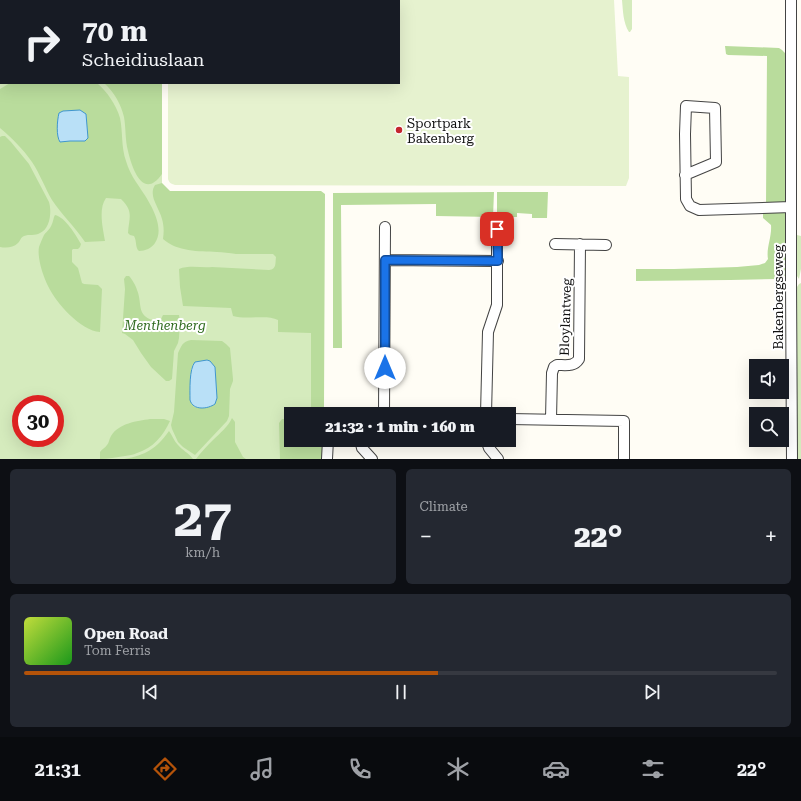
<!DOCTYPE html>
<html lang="en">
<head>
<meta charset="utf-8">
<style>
	:root { --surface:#171b24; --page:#242831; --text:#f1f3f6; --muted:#9ea1a6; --line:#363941; --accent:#b45309 }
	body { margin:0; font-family:"Roboto Serif",serif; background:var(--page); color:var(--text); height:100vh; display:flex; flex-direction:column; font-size:15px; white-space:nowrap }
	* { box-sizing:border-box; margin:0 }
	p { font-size:13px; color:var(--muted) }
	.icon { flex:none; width:22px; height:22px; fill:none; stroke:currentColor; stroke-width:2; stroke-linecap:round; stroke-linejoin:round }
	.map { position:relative; height:459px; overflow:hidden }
	.panel { display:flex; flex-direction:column; gap:10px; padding:10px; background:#0d0f14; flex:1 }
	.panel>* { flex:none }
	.hud { position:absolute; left:0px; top:0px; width:400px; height:84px; box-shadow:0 4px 16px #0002; background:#171b24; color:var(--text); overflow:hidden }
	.tools { position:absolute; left:749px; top:359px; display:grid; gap:8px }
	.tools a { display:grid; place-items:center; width:40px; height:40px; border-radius:0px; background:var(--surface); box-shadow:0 4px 16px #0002; font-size:20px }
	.speed { position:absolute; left:12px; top:395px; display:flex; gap:8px; font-size:20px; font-weight:700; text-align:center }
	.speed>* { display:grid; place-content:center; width:52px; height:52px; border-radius:50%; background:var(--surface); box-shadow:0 4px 16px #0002; line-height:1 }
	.speed .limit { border:6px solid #d22; background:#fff; color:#111 }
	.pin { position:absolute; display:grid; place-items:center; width:34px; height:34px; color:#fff; margin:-17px; border-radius:8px; box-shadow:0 2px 6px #0006 }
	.me { position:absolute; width:44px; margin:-22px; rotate:0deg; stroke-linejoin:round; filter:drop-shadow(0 0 3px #0008) }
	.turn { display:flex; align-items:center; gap:14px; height:84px; padding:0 16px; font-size:18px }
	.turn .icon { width:52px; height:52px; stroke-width:2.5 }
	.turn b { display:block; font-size:28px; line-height:34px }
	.big { font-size:30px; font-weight:800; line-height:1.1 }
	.panel .card { flex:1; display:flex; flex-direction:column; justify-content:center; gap:6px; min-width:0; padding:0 14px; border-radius:6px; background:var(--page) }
	.panel .dial { align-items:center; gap:0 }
	.dial b { font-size:52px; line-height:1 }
	.song { display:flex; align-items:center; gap:12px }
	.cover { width:48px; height:48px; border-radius:6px; background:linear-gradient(135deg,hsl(70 70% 55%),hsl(120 70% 35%)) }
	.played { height:4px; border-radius:2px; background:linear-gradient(90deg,var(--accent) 55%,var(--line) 55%) }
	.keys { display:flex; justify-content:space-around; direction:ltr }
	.heat { display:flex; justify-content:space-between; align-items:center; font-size:22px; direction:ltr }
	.panel .tiles { flex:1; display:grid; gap:10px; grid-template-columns:1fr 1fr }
	.card:last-child { grid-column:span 2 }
	.trip { position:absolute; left:284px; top:407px; width:232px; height:40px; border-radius:0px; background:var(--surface); box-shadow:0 4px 16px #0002; font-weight:800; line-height:40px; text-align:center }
	.dock { display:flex; height:64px; justify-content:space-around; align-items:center; background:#090b0e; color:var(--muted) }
	.dock .icon { width:28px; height:28px }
	.dock .on { color:var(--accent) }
	.dock b { font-size:18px; color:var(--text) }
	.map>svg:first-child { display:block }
	.green { fill:#d5ebbd; fill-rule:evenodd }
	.forest { fill:#b9dc9c; fill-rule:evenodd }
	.pitch { fill:#e6f2cf }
	.water { fill:#b9e0f7; stroke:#3f96cf }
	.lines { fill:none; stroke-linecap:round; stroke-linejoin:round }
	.minor-casing { stroke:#444; stroke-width:12 }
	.minor { stroke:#fff; stroke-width:10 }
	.route-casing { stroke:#114b97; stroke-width:10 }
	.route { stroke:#1a73e8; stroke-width:7 }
	.poi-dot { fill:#c4262e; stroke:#fff; stroke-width:1.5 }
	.labels { text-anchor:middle; stroke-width:4; stroke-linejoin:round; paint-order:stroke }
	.poi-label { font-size:13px; fill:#111; stroke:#fff; text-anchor:start }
	.street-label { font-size:13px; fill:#111; stroke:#fff }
	.park-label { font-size:13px; font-style:italic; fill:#2f6b1f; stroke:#fff }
</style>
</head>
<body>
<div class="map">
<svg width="801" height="459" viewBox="0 0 801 459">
	<rect width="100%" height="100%" fill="#fffdf5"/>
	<path class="green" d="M622 0H632V29L630 32H629C623 23 623 10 622 0Z
		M0 55H1V83H162V184L170 192 321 191 324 414H291V440L324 459H0ZM21 404H55V438H21Z
		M797 235 801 236V269L799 279 797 276Z
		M801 283V459H797V287L799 284Z"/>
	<path class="forest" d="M725 46 779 48 782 50 785 53 786 201 783 203 766 204 767 56 728 55 726 54Z
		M10 83H97C107 92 116 104 120 118 123 132 121 147 126 161 128 168 132 176 136 182 146 197 167 225 155 243 152 248 145 251 139 251 135 248 137 241 134 236L130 235 128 233C129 217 134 212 121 199L106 198C98 209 103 229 105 241L85 242C75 227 62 215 52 200 45 188 40 174 32 162 23 149 12 138 0 128V89ZM86 114 88 138 60 142Z
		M104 83H162V174C143 201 132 168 128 151 125 140 126 128 124 117 121 104 114 92 104 83Z
		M2 136H5L11 142 29 164 49 202C52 212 50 229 40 233 35 236 29 234 24 236 20 238 21 240 18 243 13 248 6 248 0 247V137Z
		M162 183 170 191H321L325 194 324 406V414H311V333L278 332V320C267 314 247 320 233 316L231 308 183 306 180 287 179 269C189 265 201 268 212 267L269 270C277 269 275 263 276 257L273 254C261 254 248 254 236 254 229 253 223 252 217 252 198 251 178 252 163 239 164 232 164 226 162 219 159 207 148 196 155 185Z
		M494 192 493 217 436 216V204L341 205 342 348H333V193Z
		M497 192H548L547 218H532V214L517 213V217H497Z
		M765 209 784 211 786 213V275L776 279 730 280 636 281V269H674L737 267 759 265 765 263 768 259C766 248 772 237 771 225L763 218V214Z
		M55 215C65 217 76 235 81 244L80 247 78 249H73L72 250V262L78 268 82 283 84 284 98 285 102 289 100 332C81 331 56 303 48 286 43 276 37 258 39 247 40 244 42 239 44 235 45 233 48 231 50 228 52 225 53 221 54 217Z
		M126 276H129C132 279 136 286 137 290 143 304 135 318 158 321L161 319 163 315H179L180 321 179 338 178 343 174 351 172 379 169 381H166L151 367 141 353 133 340 125 334 122 333 125 289 124 279Z
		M191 340 222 341 226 344 230 348 233 379V381L230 389 229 416 227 421 195 455 183 447 178 442 172 429 171 425 174 412 178 353C182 345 182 342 191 340ZM193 364 215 367 217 398 215 404C209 408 202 408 194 407L190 400 191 370Z
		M232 418 235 422V442L243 457 246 459H196C201 452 207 446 213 440 220 433 228 427 232 418Z
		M150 419H164L170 421C163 436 153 448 137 453 133 455 129 455 125 456 116 457 108 459 100 459V452C102 449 105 448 107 445 109 443 109 439 111 436 119 423 137 421 150 419Z
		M282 419H291V440H324V459H280L279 423Z
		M169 431C172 435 174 441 178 445 182 450 189 453 193 459H124C146 455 156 449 169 431Z"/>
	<path class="pitch" d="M255 0H614L618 76 629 77V178L626 186 175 185C172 184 169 183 168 179V83H399V1H255Z"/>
	<path class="water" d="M80 110 86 114 88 138 85 141H70L60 142C56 136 57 121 59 113L63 111Z
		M207 360 210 361 215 367 217 398 215 404C208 409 193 411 190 400 190 390 189 369 195 362Z"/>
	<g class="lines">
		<g class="minor-casing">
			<path id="minor" d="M791 0V282L792 459
				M0 51H1
				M685 175 716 162 715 108 686 106 685 134 686 199 690 206 699 210 791 207
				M555 244 606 245
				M385 260 498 261
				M384 414 385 227
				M486 414 488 332 497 305V229
				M509 419 624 421V459
				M551 419 552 373 554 367 557 365C566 365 574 367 579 359L580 244
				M360 440 362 448 372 459
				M486 440 489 448 498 459
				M327 459 328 440"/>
		</g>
		<use href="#minor" class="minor"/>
	</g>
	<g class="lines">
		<g class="route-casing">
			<path id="route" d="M385 368V260L498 261 497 229"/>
		</g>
		<use href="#route" class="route"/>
	</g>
	<circle class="poi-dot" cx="399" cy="130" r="4"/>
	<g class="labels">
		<g class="poi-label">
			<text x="407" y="128">Sportpark<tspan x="407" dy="15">Bakenberg</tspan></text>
		</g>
		<g class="street-label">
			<text transform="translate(778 297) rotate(-90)" y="5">Bakenbergseweg</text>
			<text transform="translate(565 317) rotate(-88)" y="5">Bloylantweg</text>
		</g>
		<g class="park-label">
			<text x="165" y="330">Menthenberg</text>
		</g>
	</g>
</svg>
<div class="tools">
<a><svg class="icon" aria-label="sound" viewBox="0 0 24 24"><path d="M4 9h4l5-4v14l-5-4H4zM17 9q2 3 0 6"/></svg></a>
<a><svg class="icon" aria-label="search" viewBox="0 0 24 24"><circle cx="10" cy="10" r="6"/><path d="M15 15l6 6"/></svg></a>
</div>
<div class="speed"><div class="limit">30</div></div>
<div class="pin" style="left:497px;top:229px;background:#d93025"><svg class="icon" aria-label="arrive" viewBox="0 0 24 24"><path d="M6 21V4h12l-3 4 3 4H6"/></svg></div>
<svg class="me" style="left:385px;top:368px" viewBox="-20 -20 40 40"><circle r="19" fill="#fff"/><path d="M0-13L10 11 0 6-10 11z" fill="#1a73e8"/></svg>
<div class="trip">21:32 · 1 min · 160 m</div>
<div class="hud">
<div class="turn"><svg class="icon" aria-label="right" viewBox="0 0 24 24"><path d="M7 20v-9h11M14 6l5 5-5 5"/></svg><div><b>70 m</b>Scheidiuslaan</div></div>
</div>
</div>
<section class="panel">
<div class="tiles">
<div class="card dial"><b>27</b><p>km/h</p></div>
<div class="card"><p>Climate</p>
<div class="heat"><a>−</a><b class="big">22°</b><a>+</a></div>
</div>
<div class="card">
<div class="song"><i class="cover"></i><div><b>Open Road</b><p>Tom Ferris</p></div></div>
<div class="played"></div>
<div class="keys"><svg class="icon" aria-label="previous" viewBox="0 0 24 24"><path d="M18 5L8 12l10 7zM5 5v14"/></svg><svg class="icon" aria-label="pause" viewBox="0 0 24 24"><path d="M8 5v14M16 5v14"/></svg><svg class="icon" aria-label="next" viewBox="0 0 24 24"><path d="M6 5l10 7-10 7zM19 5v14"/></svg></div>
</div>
</div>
</section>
<nav class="dock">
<b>21:31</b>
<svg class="icon on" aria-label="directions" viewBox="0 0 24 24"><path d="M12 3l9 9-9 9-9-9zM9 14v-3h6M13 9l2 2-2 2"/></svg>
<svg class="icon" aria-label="music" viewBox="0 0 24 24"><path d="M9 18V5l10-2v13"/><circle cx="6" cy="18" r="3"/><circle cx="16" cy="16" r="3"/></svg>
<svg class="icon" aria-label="phone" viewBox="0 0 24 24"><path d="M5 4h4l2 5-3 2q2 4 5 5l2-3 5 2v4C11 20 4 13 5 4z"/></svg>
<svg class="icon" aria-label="climate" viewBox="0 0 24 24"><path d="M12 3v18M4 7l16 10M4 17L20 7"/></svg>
<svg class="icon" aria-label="car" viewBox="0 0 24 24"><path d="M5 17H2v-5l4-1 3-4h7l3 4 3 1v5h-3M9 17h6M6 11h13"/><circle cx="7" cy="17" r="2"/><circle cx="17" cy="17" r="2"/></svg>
<svg class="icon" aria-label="filters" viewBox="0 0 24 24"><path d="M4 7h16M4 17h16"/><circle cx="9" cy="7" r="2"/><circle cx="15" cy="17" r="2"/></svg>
<b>22°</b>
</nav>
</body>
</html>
